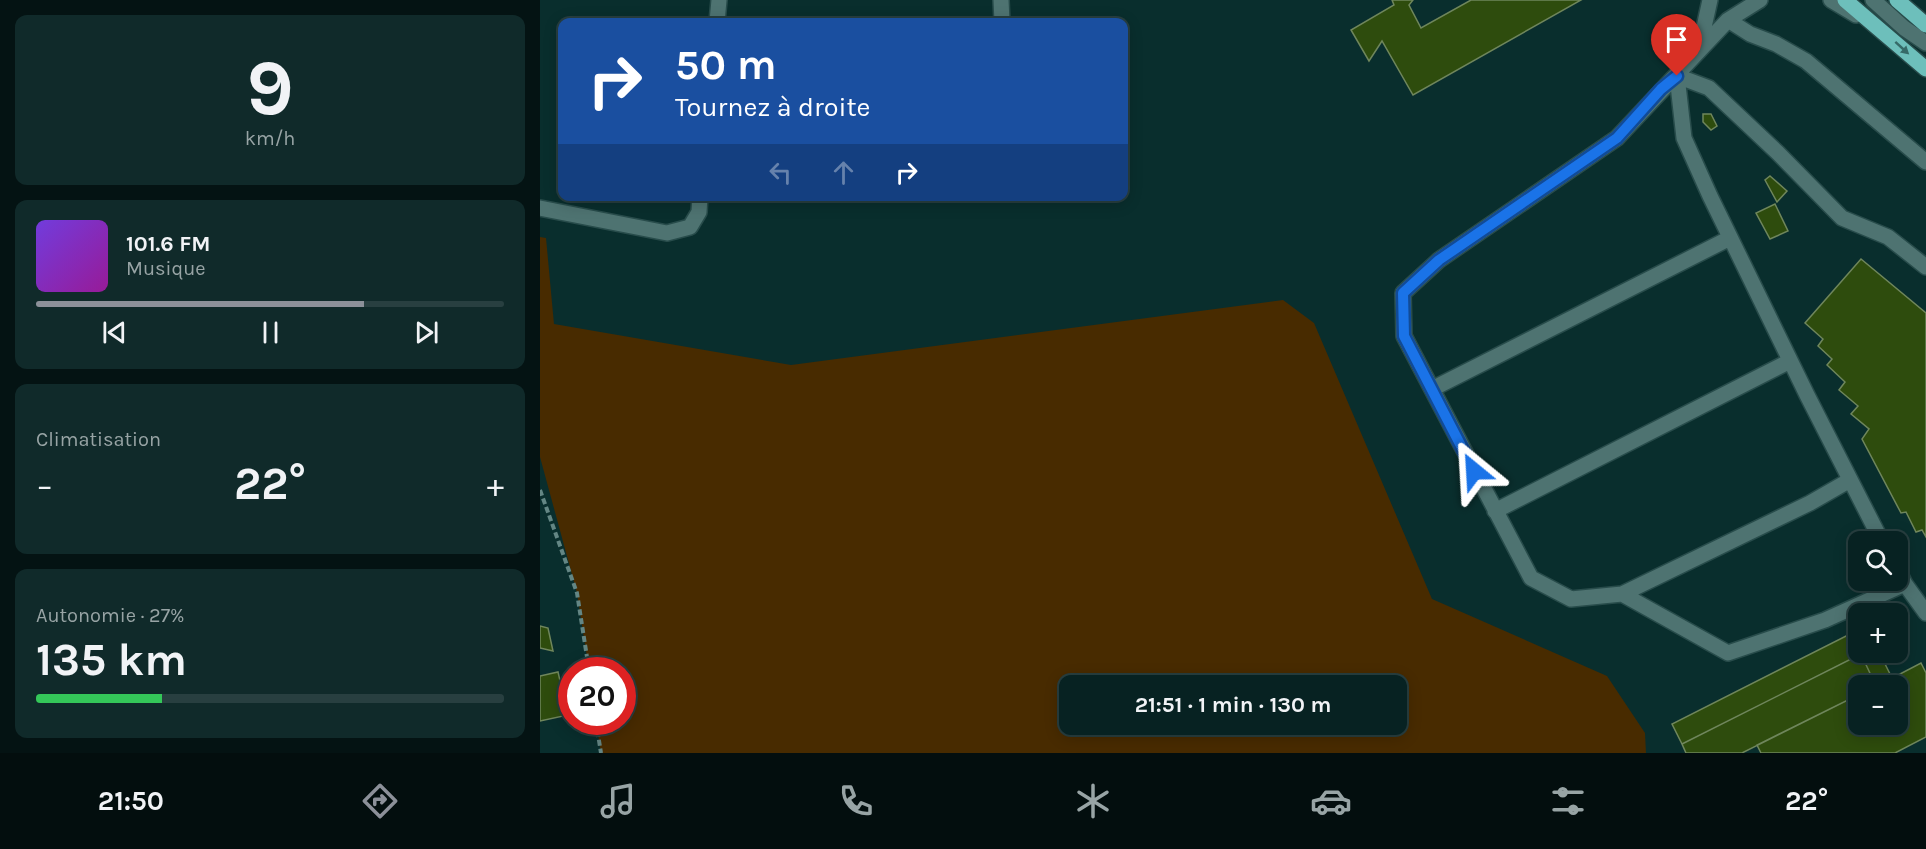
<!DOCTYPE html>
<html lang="fr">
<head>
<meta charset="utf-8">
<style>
	:root { --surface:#072222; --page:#102a2a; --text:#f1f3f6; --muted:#98a4a5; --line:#283f40; --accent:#8c9099 }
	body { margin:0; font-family:Karla,sans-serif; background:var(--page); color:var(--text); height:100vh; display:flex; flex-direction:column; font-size:22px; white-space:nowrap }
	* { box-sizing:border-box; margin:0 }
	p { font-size:20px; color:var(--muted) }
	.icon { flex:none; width:33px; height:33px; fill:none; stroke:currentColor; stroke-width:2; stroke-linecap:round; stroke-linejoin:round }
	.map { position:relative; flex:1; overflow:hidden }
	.sheet { display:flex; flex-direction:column; gap:15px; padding:15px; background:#041313; width:540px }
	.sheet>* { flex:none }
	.guide { position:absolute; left:18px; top:18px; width:570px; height:183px; border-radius:12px; box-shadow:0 3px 15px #0003,0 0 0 2px var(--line); background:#1a4fa0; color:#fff; overflow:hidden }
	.buttons { position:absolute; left:1308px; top:531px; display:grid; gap:12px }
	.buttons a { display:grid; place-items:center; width:60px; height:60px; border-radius:12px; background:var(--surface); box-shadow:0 3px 15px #0003,0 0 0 2px var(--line); font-size:30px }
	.speed { position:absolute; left:18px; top:657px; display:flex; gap:12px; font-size:30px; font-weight:700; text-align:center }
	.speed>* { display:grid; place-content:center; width:78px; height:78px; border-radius:50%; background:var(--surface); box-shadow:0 3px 15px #0003,0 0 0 2px var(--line); line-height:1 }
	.speed .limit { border:9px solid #d22; background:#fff; color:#111 }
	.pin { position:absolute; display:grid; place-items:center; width:51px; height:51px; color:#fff; margin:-62px -26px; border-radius:50% 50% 50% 0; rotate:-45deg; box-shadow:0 0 6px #0007 }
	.pin .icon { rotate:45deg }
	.me { position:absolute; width:66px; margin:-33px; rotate:333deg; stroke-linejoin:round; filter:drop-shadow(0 0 4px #0008) }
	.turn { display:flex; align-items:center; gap:21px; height:126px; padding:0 18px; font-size:27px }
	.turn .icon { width:78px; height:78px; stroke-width:2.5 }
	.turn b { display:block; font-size:42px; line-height:51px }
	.lanes { display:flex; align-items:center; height:57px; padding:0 18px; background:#0003; justify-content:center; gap:30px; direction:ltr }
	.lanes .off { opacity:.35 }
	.big { font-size:45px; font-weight:700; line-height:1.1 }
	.sheet .tile { flex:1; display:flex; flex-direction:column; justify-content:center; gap:9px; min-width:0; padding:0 21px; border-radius:12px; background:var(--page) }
	.sheet .dial { align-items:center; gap:0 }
	.dial b { font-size:78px; line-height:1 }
	.song { display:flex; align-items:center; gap:18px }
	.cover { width:72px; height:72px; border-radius:9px; background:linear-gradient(135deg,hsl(260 70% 55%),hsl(300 70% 35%)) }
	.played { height:6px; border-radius:3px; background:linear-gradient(90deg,var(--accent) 70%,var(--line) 70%) }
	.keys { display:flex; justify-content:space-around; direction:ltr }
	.heat { display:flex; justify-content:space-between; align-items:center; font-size:33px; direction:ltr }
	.charge { height:9px; border-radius:4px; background:linear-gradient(90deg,#34c759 27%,var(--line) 0) }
	.trip { position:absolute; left:519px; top:675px; width:348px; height:60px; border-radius:12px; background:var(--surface); box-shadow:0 3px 15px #0003,0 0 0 2px var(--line); font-weight:700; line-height:60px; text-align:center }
	.menu { display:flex; height:96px; justify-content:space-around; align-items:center; background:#030e0e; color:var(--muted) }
	.menu .icon { width:42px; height:42px }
	.menu .current { color:var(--accent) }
	.menu b { font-size:27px; color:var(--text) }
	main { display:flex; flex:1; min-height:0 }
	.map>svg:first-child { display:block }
	.green { fill:#482b00; fill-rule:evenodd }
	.building { fill:#2e4c0d; stroke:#6f865c; stroke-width:1.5 }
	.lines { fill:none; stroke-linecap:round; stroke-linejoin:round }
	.minor-casing { stroke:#284c4b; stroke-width:18 }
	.major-casing { stroke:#284c4b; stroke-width:18 }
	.path { stroke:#638684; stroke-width:4; stroke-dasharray:6 3; stroke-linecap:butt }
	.minor { stroke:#4e7371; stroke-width:15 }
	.major { stroke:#6dbfbb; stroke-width:15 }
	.oneway { fill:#366a68 }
	.route-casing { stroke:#114b97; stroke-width:15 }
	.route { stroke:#1a73e8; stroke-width:10 }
</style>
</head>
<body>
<main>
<section class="sheet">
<div class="tile dial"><b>9</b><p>km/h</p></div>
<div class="tile">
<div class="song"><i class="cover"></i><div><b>101.6 FM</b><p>Musique</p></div></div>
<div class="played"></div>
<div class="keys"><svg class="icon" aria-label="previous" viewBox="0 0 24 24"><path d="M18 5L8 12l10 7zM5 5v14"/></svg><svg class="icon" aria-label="pause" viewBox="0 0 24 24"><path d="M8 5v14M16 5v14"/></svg><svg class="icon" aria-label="next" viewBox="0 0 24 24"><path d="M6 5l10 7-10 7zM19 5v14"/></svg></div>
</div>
<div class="tile"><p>Climatisation</p>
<div class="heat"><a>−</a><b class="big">22°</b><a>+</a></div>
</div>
<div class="tile"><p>Autonomie · 27%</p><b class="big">135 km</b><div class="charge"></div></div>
</section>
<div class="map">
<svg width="1386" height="753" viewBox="0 0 1386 753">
	<rect width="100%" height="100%" fill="#092e2d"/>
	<path class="green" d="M0 237 6 238 14 324 251 365 743 300 774 323 892 599 1067 676 1105 733 1106 753H61L56 722H82V670H49L37 593 0 457ZM530 686H856V724H530Z"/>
	<path class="building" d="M852 0H873L869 5 881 28 931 0H1041L873 95 842 41 829 61 811 30 854 5Z
		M1163 114H1171L1177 126 1171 130 1163 122Z
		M1230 176 1247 191 1237 202 1225 180Z
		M1235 204 1248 231 1230 239 1216 213Z
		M1321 259 1386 313V537L1382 530 1376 532 1366 512 1361 513 1322 439 1329 429 1311 414 1318 406 1299 390 1305 382 1287 365 1292 359 1278 346 1283 339 1265 323Z
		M0 626 8 628 13 651 0 648Z
		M1318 630V652L1321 654 1142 744 1132 724Z
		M1320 652H1339L1352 678 1336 686Z
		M1321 654 1336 686H1318V695L1202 753H1146L1142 744Z
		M1381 663 1386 673V737L1355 753H1221L1217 745 1318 695V724H1358V686H1337Z
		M18 672 28 715 0 721V676Z"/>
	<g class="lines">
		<g class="minor-casing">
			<path id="minor" d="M461 0 462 22
				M1220 0 1188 20 1077 138 899 260 863 293 864 336 991 578 1031 599 1082 594 1270 503 1310 480
				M1291 0 1316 15
				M1333 0 1364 28 1386 43
				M1188 20 1210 34 1236 44 1266 61 1386 162
				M177 22 179 0
				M1159 50 1170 0
				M0 208 127 233 150 227 159 212 160 196
				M892 389 1190 238
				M955 511 1250 361
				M1342 542 1267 395 1170 196 1144 138 1137 76 1169 88 1238 153 1302 218 1348 237 1386 267
				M1358 570 1365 584 1386 613
				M1082 594 1188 653 1285 620 1365 584"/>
		</g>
		<g class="major-casing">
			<path id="major" d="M1305 0 1386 69
				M1357 0 1386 25"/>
		</g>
		<path class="path" d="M0 490 37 593 49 670
			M56 722 61 753"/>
		<use href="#minor" class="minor"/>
		<use href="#major" class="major"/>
	</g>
	<defs><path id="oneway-solid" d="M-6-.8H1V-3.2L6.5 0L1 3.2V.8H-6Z" transform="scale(1.5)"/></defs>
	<use class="oneway" href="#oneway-solid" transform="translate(1362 48) rotate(42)"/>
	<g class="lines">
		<g class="route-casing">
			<path id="route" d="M934 471 864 336 863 293 899 260 1077 138 1121 89 1137 76"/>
		</g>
		<use href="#route" class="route"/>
	</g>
</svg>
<div class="buttons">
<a><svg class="icon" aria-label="search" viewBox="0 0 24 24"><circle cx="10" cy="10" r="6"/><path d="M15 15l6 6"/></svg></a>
<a>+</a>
<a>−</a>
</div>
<div class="speed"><div class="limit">20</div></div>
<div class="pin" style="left:1137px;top:76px;background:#d93025"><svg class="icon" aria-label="arrive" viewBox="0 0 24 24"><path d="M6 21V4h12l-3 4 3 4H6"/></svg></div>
<svg class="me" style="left:934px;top:471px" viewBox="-20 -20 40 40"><path d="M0-17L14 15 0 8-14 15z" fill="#1a73e8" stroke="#fff" stroke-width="4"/></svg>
<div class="trip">21:51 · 1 min · 130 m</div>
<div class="guide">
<div class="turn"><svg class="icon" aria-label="right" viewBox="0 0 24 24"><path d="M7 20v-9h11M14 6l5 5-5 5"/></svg><div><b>50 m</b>Tournez à droite</div></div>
<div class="lanes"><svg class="icon off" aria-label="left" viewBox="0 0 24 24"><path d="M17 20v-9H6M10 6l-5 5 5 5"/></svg><svg class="icon off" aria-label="ahead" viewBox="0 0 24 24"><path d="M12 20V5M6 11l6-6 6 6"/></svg><svg class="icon" aria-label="right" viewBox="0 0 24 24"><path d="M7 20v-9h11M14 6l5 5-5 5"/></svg></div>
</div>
</div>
</main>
<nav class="menu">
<b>21:50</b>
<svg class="icon current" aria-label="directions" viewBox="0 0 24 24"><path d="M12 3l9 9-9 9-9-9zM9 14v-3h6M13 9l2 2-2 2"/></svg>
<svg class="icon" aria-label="music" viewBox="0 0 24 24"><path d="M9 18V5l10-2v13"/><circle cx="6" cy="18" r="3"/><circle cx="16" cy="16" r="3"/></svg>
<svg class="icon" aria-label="phone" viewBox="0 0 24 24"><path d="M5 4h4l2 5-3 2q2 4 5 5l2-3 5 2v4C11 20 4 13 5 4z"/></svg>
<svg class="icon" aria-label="climate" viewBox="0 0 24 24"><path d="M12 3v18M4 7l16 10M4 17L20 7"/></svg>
<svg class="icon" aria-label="car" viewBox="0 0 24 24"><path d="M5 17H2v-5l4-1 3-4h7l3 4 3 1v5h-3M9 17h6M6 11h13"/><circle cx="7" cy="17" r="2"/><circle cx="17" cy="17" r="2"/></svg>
<svg class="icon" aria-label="filters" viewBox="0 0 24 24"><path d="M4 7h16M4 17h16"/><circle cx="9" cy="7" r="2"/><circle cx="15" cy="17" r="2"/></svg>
<b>22°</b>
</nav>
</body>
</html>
